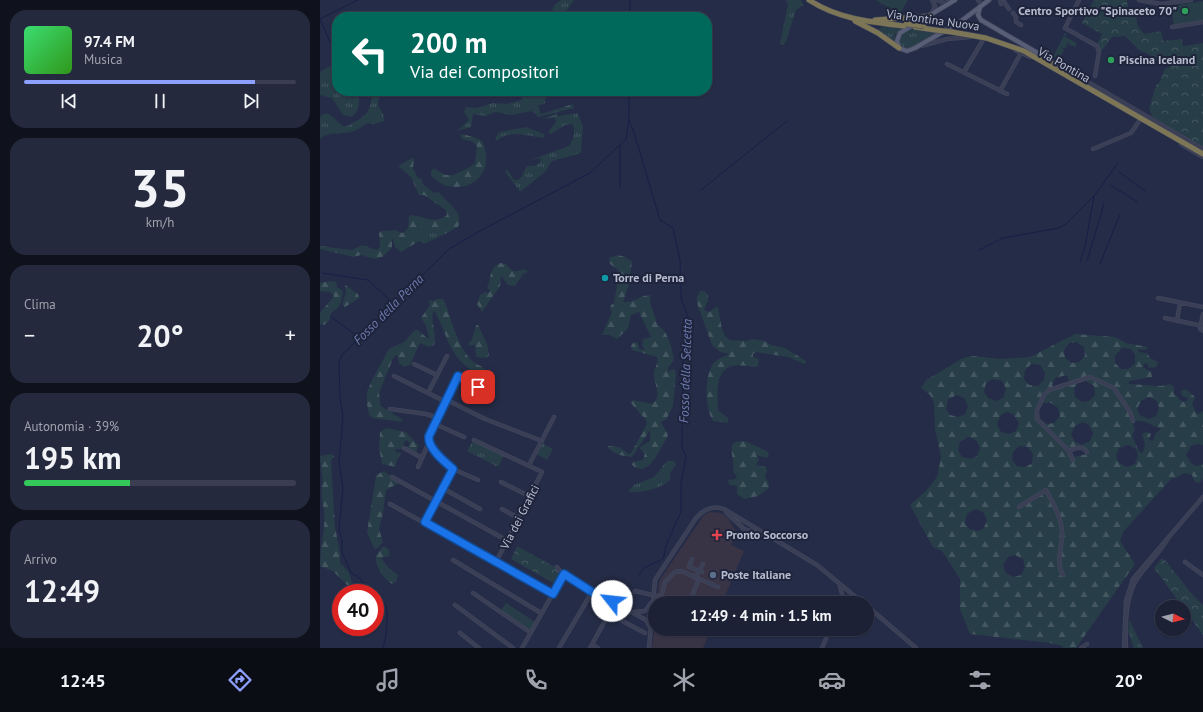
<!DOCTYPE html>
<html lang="it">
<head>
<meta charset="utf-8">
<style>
	:root { --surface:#1c2135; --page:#25293d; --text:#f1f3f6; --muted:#a0a3ad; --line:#3a3e50; --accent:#8da0ff }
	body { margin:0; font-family:"PT Sans",sans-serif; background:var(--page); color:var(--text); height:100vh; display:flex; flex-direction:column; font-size:15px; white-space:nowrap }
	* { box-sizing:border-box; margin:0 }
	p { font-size:13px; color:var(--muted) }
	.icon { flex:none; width:22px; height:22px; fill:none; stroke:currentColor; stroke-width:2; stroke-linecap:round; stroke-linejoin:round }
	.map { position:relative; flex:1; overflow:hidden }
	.drawer { display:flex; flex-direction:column; gap:10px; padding:10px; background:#0f121d; width:320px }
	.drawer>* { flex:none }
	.guide { position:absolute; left:12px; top:12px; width:380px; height:84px; border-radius:16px; box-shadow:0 1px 3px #0004,0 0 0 1px var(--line); background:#00695c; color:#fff; overflow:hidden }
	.needle { width:26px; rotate:96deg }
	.buttons { position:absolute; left:835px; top:600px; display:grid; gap:8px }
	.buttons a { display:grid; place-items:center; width:36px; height:36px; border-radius:50%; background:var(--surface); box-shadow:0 1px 3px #0004,0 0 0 1px var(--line); font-size:20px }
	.speed { position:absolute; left:12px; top:584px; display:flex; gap:8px; font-size:20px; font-weight:700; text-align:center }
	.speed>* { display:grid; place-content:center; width:52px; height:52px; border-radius:50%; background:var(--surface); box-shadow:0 1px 3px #0004,0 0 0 1px var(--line); line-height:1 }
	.speed .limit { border:6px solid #d22; background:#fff; color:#111 }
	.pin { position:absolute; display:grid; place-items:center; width:34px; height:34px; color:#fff; margin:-17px; border-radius:8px; box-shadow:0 2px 6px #0006 }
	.me { position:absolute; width:44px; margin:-22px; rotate:299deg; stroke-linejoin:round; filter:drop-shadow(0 0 3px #0008) }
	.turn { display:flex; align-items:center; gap:14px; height:84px; padding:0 12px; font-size:18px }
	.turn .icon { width:52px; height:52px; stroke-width:2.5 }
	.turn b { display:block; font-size:28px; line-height:34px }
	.big { font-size:30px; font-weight:600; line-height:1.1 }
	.drawer .tile { flex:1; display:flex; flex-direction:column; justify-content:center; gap:6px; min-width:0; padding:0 14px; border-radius:16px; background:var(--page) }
	.drawer .dial { align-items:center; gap:0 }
	.dial b { font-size:52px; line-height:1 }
	.song { display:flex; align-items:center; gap:12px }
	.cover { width:48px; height:48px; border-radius:6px; background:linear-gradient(135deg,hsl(140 70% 55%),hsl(110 70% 35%)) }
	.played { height:4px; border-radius:2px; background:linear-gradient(90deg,var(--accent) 85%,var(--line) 85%) }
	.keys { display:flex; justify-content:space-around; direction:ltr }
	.heat { display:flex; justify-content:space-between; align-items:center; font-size:22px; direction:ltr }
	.charge { height:6px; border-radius:3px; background:linear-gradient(90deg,#34c759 39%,var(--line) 0) }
	.trip { position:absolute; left:328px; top:596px; width:226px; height:40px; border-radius:20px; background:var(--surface); box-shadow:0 1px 3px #0004,0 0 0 1px var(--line); font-weight:600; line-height:40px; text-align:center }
	.dock { display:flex; height:64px; justify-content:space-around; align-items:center; background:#0b0d15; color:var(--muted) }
	.dock .icon { width:28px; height:28px }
	.dock .on { color:var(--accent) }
	.dock b { font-size:18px; color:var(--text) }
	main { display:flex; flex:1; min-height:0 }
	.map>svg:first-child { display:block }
	.medical { fill:#393346 }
	.grass { fill:url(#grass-tufts) }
	.forest { fill:url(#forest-firs); fill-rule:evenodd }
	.park { fill:url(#park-crowns) }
	.garden { fill:#273d48 }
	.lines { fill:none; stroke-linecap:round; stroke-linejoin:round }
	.stream { stroke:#161f47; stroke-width:1 }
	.minor-casing { stroke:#40465c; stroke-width:4.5 }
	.major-casing { stroke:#40465c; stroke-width:5.5 }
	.highway-casing { stroke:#41475d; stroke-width:6 }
	.minor { stroke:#3a3f56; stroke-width:3 }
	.major { stroke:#585e76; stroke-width:4 }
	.highway { stroke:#7d7656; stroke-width:5 }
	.minor-bridge-casing { stroke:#40465c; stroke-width:4.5; stroke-linecap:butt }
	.highway-bridge-casing { stroke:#41475d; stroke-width:6; stroke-linecap:butt }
	.minor-bridge { stroke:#3a3f56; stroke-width:3 }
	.highway-bridge { stroke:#7d7656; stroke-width:5 }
	.route-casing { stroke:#114b97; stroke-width:10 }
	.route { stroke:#1a73e8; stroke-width:7 }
	.leisure-dot { fill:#2e9e5b; stroke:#1e243b; stroke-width:1.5 }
	.culture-dot { fill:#0f9aa8; stroke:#1e243b; stroke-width:1.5 }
	.health-dot { fill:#e0444e; stroke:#1e243b; stroke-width:1.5 }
	.service-dot { fill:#5c6f8a; stroke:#1e243b; stroke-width:1.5 }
	.labels { text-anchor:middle; stroke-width:4; stroke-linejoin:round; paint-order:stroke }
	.poi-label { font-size:12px; font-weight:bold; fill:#b8bccf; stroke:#1e243b; text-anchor:start }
	.street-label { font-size:12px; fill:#b8bccf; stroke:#1e243b }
	.water-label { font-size:13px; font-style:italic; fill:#6e7cb1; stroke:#1e243b }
</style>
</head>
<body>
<main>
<section class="drawer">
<div class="tile">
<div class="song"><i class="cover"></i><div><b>97.4 FM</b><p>Musica</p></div></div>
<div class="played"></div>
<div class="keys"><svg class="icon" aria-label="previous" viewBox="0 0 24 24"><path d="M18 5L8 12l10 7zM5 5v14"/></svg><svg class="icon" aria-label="pause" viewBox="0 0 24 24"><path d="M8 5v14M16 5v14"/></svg><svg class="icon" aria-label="next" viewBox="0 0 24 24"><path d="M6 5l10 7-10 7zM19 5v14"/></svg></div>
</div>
<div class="tile dial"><b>35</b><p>km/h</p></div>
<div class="tile"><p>Clima</p>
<div class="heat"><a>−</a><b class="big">20°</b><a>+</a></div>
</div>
<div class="tile"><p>Autonomia · 39%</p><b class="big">195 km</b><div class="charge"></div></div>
<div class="tile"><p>Arrivo</p><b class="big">12:49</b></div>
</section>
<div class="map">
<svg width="883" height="648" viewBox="0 0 883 648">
	<defs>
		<pattern id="grass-tufts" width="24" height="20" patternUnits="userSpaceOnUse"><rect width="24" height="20" fill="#273d48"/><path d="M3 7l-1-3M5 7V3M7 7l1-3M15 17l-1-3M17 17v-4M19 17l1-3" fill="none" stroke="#445761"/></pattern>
		<pattern id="forest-firs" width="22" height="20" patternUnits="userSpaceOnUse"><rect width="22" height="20" fill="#273d48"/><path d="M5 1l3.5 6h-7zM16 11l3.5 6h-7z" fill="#445761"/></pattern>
		<pattern id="park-crowns" width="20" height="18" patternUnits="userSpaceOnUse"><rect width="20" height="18" fill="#273d48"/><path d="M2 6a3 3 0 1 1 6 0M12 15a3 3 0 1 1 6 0" fill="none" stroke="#445761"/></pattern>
	</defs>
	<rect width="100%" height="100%" fill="#252c47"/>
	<path class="medical" d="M390 512 401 513 408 518 416 532 411 545 424 551 402 603H337L339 581 380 521 384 515Z
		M335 622V629H391L383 648H332Z"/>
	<path class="grass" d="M241 0H254L242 17H229L235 4Z
		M466 0H481L483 5 476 10 466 42 463 45 460 43 468 5Z
		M566 26 583 28 575 35 574 43 559 31V28Z
		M592 29 617 33 589 49 580 47 578 40 581 35Z
		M15 63H17V68L13 70 12 74 17 81V91H32L33 93 31 99 35 96 39 97C39 106 39 112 31 117L23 115 12 98 0 95V72Z
		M55 91H63C51 110 65 107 64 121L54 124 48 123C44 125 39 129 34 131 23 136 8 130 0 139V117L3 114H9L23 126H27C34 122 46 117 49 109 52 102 50 97 55 91Z
		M206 91H222L220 92 212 111 192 115 176 112 165 116 153 114 151 127 137 131 149 120 144 112 146 107 156 108 173 103 187 104 201 100Z
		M257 113 263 126 261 153 232 161 225 172 200 192 185 171 187 169 194 180C204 180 202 172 207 166 213 166 218 166 221 160L220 158 207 161 249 146C254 140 255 131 253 124L245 125 231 134 228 132 236 122 235 118 221 119 237 114 238 116Z
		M206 127 224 134V138C210 136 188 129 177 141L175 138 180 132Z
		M99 225 116 232 119 237 104 244 99 241 100 235Z
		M153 441 184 455 178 467 147 451Z
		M222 443 233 449 227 460 215 453Z
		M347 461H354L356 465 350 473V480C341 489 321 493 309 492L308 491 314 485 334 477Z
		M186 603 215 622 211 631 181 610Z
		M809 619 823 648H814L808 631Z"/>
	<path class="forest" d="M222 91 230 92 232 95 225 99V103L218 106 221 114 253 104 254 108 218 117 215 113 212 111 220 92Z
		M140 134C148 135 155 137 162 141 175 168 157 192 127 186 122 185 116 180 111 176V171L114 168 125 175H133L150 167 155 163 157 146 153 142 142 139Z
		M92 158 94 159 93 168 98 178 102 179 103 184 114 193 119 192C125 202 145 211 138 227L119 237 116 232 99 225 103 230 99 241 81 252 75 247 72 237V248L62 257 55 259 41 255 33 257 0 249V246L32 250 42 245 57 250 60 246 59 233 61 231 75 230 82 233C90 230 88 224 89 216L91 215C104 216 115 225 127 215L126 210 104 195H99L91 177 78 166Z
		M298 255 305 257 312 261 309 284 303 302C315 303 320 295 331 295L330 302 338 326C347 328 353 351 354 360L348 368V372L353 369 355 370 356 374 353 406 346 420 341 422 348 435 347 438C339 449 330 479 312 465L313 462 323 460 325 453 320 449V447L330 441V430L312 457C302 456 292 454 287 446L299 447 309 454 311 453 327 424 326 420 310 402 313 400 332 404C342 397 335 385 334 376 333 369 339 364 337 357L312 350 311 347 312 344 315 342 318 343 319 349 325 350 322 345 323 339 331 337 319 312 311 315 308 328 297 339 289 335H282L292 312 290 309 291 305 294 303 299 273 297 269 290 264 289 258Z
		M180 263 186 264C193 273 195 272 205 269L208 272 203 274 195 286 188 285 181 276 180 286 162 312 157 304 160 295 165 292 169 293 170 290 167 288C172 278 168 269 180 263Z
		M10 281 16 282 17 287 23 291 21 303 17 309 11 313 9 321 4 325 0 324V313L14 296 10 292 0 291V283Z
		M25 285 38 294 39 298 25 307 22 305 26 292Z
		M380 291H384L388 295V300L384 310 389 312 396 307 398 308 402 329 405 336 410 340 426 341 432 339 445 341 451 345 465 348 486 361 485 364 468 357 436 352 433 354V357L439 359 438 366 435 367C429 367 419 364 413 366 394 370 398 395 398 410L408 418V423L393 421C385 409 384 376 393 364 397 358 404 357 409 354L400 352 392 345 377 303V297Z
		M117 299H123L125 302C131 319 138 346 151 360 157 366 168 366 167 377 129 364 131 341 114 310 109 322 118 333 114 345L109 347 100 343 90 365 84 367 79 363 77 355 74 356 59 393 61 406 83 420 81 422 52 418 49 414 47 404V392L53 378 69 349 84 342 95 330H98L107 338H109L106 326 101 318 110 305 108 302 110 300 113 301 114 308 113 301Z
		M156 325H158L167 344 169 355 166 358 156 357 155 345 150 346 148 344 152 339Z
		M755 334 795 337 806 343 828 347 826 350 817 349 819 352 827 353 830 358 838 362 836 367 829 368 827 363 824 364 823 367 831 372 832 377 809 381V384L841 386 850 384 854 387V393L862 402 867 401 868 398 862 396 861 391 866 389 875 397 872 404 877 414 883 411V445L878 444 871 446 866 455 872 464 877 466 883 464V479L879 483 875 482 872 475 864 473 856 478H852L803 532 800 541 815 564 756 648H743L742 646 730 643 650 634 640 609V579L622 551 613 547 590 505 606 491 617 477 621 457 615 429 614 403 610 395 601 388 606 380 643 358 653 356 681 359 710 357ZM756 342 764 347 765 356 759 362 752 363 745 358 744 350 749 343ZM802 348 811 349 815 355V364L808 369H801L795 363V356ZM711 364 720 365 725 373 724 380 718 386 709 385 704 379 705 370ZM747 375 749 382 746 388 732 386 735 378ZM673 379 682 381 686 389 683 398 676 401 668 398 664 392 666 383ZM766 381 774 386 775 395 769 401 762 402 755 397 754 388 759 382ZM636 395 644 398 648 406 645 414 638 417 630 415 626 409 628 400ZM829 397 837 401 839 408 836 416 828 419 820 415 817 409 821 401ZM724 403H731L738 408 740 416 734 423 727 424 720 419 718 410ZM686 412 693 414 699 423 696 431 689 434 681 432 677 424 680 416ZM812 420 825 422 841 429 835 434 833 441 829 440 831 434 826 432 822 434 825 445 823 452 820 453 812 436 815 430ZM763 422 769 425 773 433 770 441 762 445 755 442 751 434 755 426ZM648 437 656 440 660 448 657 456 651 459 642 457 638 450 640 442ZM808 445 816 449 818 455 815 464 807 467 799 463 796 456 799 448ZM699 446 708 447 713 454 712 463 706 467 697 466 692 460 693 452ZM757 446 770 450 767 454 754 457 747 452 748 449ZM655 509 663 512 667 520 664 528 658 531 649 529 645 523 647 514ZM695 555 703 559 705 567 701 575 694 577 686 573 683 565 688 557Z
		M66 428 86 432 98 445 96 454 89 448 84 447 85 446 88 447 90 443 86 440 81 449H75L76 452 81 453 76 462V467L62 464 59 448 60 432Z
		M425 441 447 451 449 454 447 458 436 455 439 459 436 465 446 467 447 471 445 476 449 484V488L438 496 424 499 417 494V486L409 485 408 480 416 479 417 477 413 471C415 461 410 454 412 445L415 442Z
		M11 454 14 456 11 461 15 527 20 553V563L29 572 34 590 32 593H26L27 585 13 571 0 566C0 548 6 528 4 510 2 501 0 490 3 482L0 456Z
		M64 471 79 483 66 490 63 513 59 529 63 542 58 548 54 549 47 532 56 476 60 473Z
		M62 547H66L69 550 70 556 61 558 68 567 78 575 76 582 72 584C65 580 55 567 56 558 56 554 60 551 62 547Z"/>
	<path class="park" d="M774 0H807L808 12 812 15 815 14 818 26 824 34 841 31 843 41 862 39 863 46 883 43V147L833 118 829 109 836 85 839 83 845 69 850 67 849 64 819 50 805 36 792 37 780 53V48L777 45 782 34 762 23Z
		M197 546 235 567 241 576 237 585 191 559Z
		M842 558 844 560H845L871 593 883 605V635L834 568Z"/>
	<path class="garden" d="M555 0H588L580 14Z
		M883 1V20L854 25 852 15H847L846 7Z
		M745 33H747L745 37 757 43 755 47 748 44 749 41 745 49 740 46 744 50 740 58 733 57Z"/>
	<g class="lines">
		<path class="stream" d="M310 17V0
			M0 19 38 0
			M0 19 10 42
			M309 117V91
			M309 120 315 135
			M315 136 340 220 353 228 360 260 361 299 369 319 368 341 363 361 362 447 366 456 361 484V512L347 543 343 559 324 568 318 576
			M300 145V187
			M799 172 825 191
			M790 185 818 202
			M381 190 467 121
			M659 250 683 238 739 228 747 223 774 196
			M767 261 784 204
			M760 262 765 247 774 196 798 163
			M780 264 800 214
			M2 273 48 280 72 302
			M11 317 37 336
			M52 593 51 589 44 585 41 579 31 573 22 552V541L19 529 23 488 19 462 23 417 20 398 19 364 21 356 129 249 158 232 270 173 306 139 309 118
			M55 601 64 603C70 610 66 639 63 648"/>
		<g class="minor-casing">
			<path id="minor" d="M612 0 615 6 612 13
				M616 0 624 3 630 2
				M658 0 662 5
				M680 0 681 4 684 2 689 9
				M759 0 745 28 777 46 779 52 775 76
				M819 0 841 4 871 0
				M693 13 696 17V22L701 25
				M852 27 883 22
				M601 46 627 39 650 37
				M695 50 710 57
				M732 61 883 149
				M627 64 687 94
				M644 72 663 40
				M680 91 701 53
				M861 144 883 157
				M773 149 811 133 820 120
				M838 298 883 307
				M883 314 880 329 883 331
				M845 318 883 326
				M857 321 860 303
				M94 364 117 375
				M74 376 126 402
				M108 393 127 356
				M127 400 165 419 222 441
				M70 409 106 414 118 418
				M115 424 144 437
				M154 440 222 472 176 562
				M84 448 102 458
				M749 451C756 448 762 445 767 452
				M753 460 749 451 717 419V410L724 395 729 390 770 377 794 388 810 412 813 421
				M209 465 234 417
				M98 467 109 442
				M133 469 158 480
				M72 477 188 541
				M181 482 211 497
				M124 489 160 509
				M70 504 233 594
				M699 507 726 490C733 503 741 517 742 531 743 545 735 563 743 575
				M182 509 200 519
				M406 512 424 529 446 536
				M105 523 133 469C125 462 107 448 109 436L138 377 158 387
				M372 559 369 567 382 572
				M133 560 221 613
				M865 562 883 575
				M237 567C246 580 266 587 279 594L326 620 330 627
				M375 578 383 564
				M519 583 522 594 521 603
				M153 593 211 633
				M355 603 341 597 345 582 355 572 361 571 398 587
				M369 603 379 579
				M135 605 193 648
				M547 606 596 648
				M306 607 307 604
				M314 612 325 611 331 603
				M289 614 325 633
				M140 633 159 648
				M272 644 278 648
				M202 648 244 574
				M239 648 272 592
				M270 648 292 608
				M329 648 335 580 376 518C384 509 393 505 404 509L497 565 543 603
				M502 648 510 629
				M761 648 767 644
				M804 648 806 601 813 579 883 497
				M806 648C805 627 805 597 817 579 826 565 839 554 847 540"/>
		</g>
		<g class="major-casing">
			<path id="major" d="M635 0 580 33 577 41 579 48 587 51 595 48 640 22 669 0
				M660 7 658 15 661 20 721 55"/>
		</g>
		<g class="highway-casing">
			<path id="highway" d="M489 0C518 19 551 22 584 26
				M555 20 610 16
				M535 21 558 33 579 48
				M595 27 615 30
				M632 32 666 38 704 51 883 154
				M721 55 733 64"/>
		</g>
		<use href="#minor" class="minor"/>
		<use href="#major" class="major"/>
		<use href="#highway" class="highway"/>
		<g class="minor-bridge-casing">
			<path id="minor-bridge" d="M314 593 315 591 341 597"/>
		</g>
		<g class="highway-bridge-casing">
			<path id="highway-bridge" d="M586 24 604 26
				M615 30 632 32"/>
		</g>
		<use href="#minor-bridge" class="minor-bridge"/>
		<use href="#highway-bridge" class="highway-bridge"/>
	</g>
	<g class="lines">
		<g class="route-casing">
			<path id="route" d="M158 387 138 376 109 436C107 448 125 462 133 469L105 522 233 594 244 574 272 592 292 601"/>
		</g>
		<use href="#route" class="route"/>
	</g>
	<g class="leisure-dot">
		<circle cx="865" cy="11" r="4"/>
		<circle cx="791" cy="60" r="4"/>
	</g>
	<circle class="culture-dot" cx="285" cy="278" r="4"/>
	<path class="health-dot" d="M395 529h4v4h4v4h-4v4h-4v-4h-4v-4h4z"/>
	<circle class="service-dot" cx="393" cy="575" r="4"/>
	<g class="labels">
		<g class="poi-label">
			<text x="857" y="15" text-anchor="end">Centro Sportivo "Spinaceto 70"</text>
			<text x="799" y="64">Piscina Iceland</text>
			<text x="293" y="282">Torre di Perna</text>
			<text x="406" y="539">Pronto Soccorso</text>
			<text x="401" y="579">Poste Italiane</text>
		</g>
		<g class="street-label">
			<text transform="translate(613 20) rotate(8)" y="4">Via Pontina Nuova</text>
			<text transform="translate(744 65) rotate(30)" y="4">Via Pontina</text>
			<text transform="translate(200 517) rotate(-63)" y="4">Via dei Grafici</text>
		</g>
		<g class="water-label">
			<text transform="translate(68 309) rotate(-45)" y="5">Fosso della Perna</text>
			<text transform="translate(365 371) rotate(-88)" y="5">Fosso della Selcetta</text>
		</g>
	</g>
</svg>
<div class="buttons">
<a><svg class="needle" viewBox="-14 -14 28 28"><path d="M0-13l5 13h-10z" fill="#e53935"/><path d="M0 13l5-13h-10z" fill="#a0a3ad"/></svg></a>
</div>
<div class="speed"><div class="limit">40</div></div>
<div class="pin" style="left:158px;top:387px;background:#d93025"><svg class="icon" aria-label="arrive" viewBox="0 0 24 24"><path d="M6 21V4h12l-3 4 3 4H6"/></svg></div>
<svg class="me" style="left:292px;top:601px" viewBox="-20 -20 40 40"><circle r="19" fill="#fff"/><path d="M0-13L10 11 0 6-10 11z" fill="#1a73e8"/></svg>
<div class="trip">12:49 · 4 min · 1.5 km</div>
<div class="guide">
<div class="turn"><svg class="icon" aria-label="left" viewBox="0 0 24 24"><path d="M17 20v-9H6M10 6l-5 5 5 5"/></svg><div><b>200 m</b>Via dei Compositori</div></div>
</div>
</div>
</main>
<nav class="dock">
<b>12:45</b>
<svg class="icon on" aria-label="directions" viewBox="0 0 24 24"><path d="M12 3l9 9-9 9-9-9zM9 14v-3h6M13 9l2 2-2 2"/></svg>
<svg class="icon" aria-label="music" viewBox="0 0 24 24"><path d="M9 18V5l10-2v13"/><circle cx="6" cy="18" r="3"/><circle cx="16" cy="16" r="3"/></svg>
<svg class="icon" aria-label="phone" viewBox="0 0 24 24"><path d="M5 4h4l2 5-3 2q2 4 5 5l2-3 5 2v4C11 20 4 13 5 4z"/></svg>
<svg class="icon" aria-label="climate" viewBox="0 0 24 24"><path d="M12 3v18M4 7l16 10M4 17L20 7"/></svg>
<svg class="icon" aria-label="car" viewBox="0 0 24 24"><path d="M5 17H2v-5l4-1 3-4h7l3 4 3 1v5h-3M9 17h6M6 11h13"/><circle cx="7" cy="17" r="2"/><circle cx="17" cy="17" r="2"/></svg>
<svg class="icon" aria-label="filters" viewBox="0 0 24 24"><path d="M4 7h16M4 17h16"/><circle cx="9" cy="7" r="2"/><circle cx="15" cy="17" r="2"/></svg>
<b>20°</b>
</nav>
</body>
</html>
